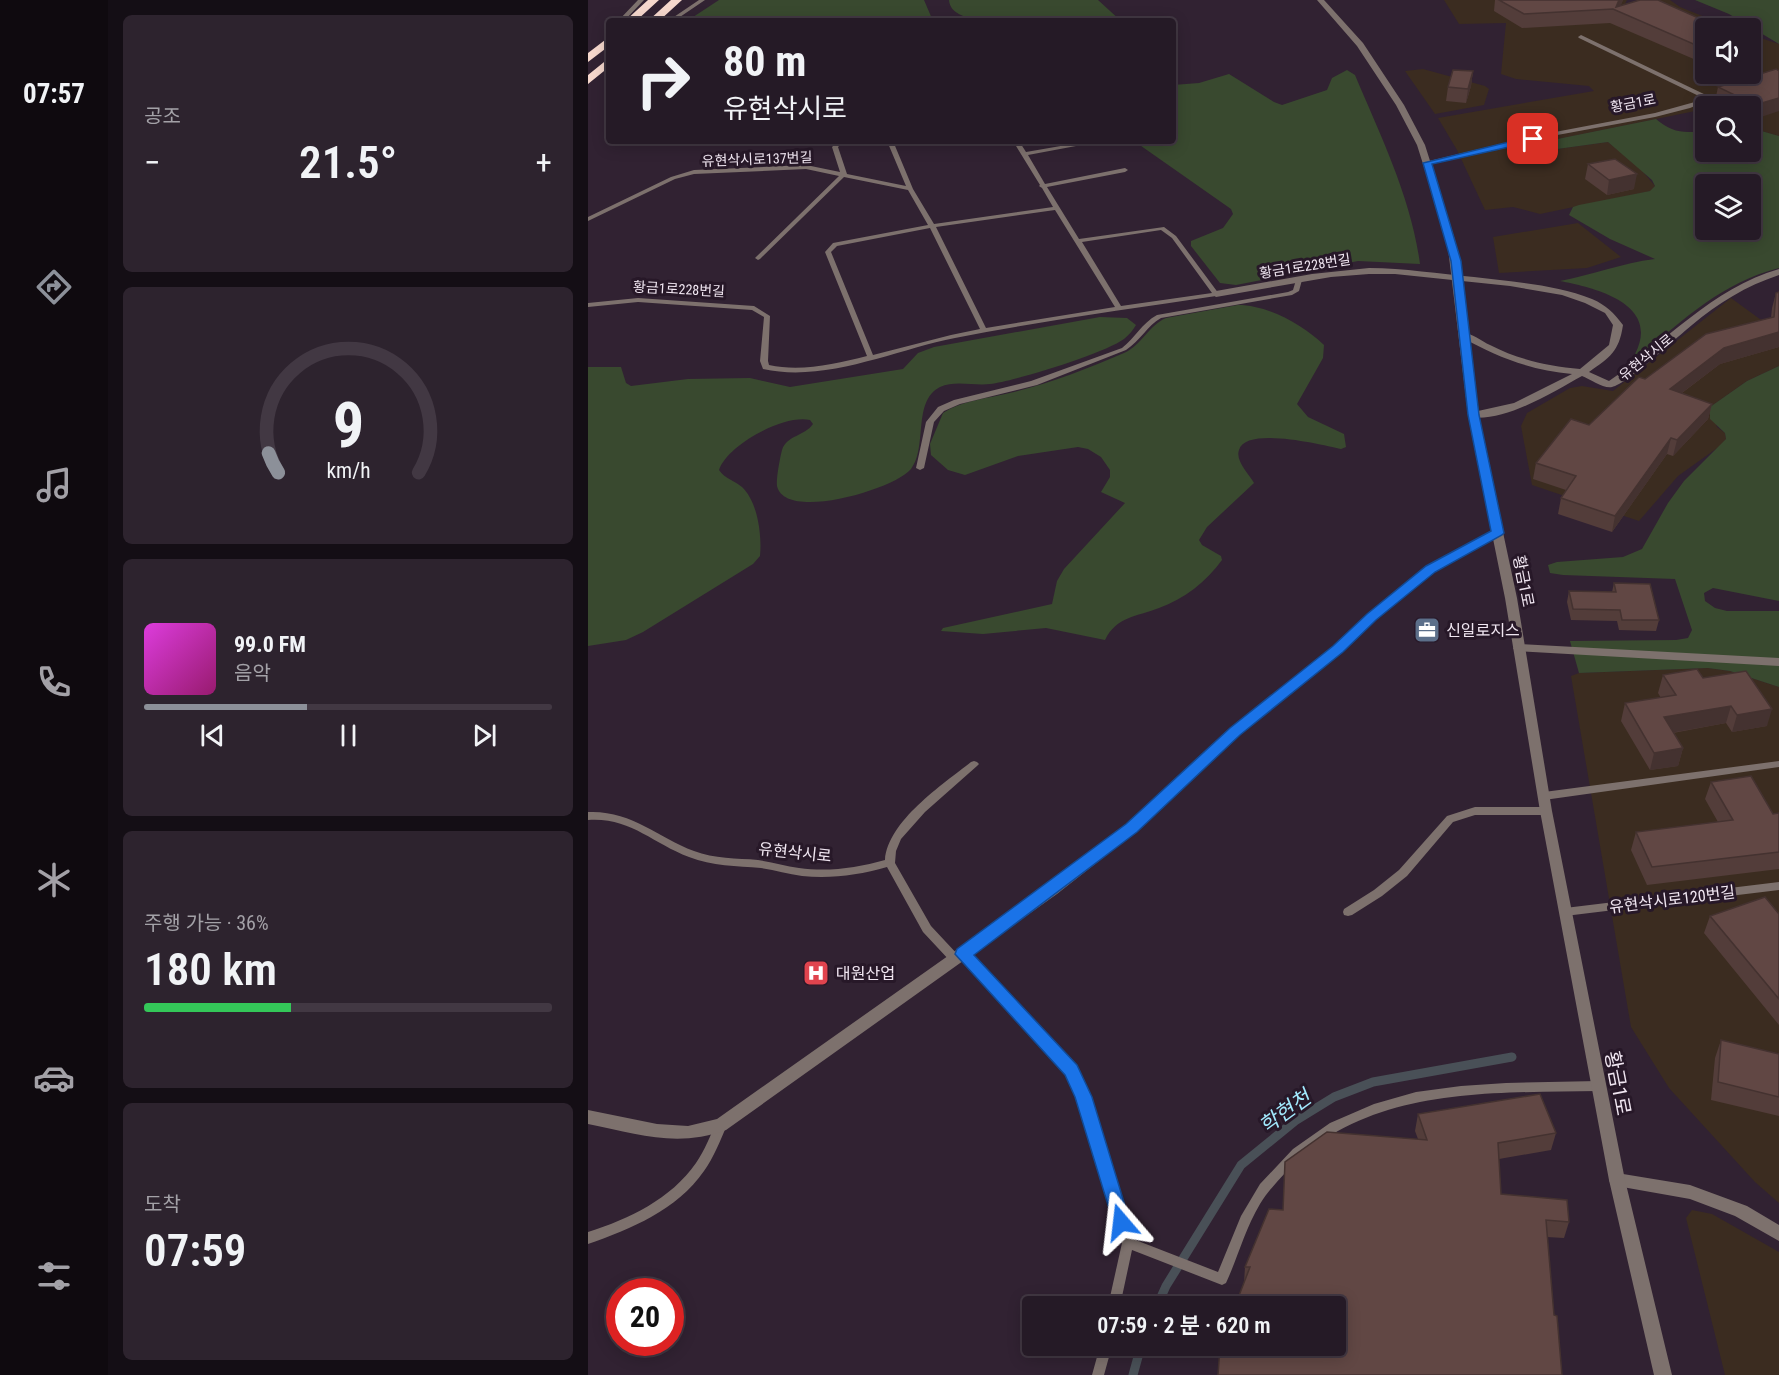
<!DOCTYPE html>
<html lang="ko">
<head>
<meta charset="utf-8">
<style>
	:root { --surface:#251a26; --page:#2d232e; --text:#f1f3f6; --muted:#a3a1a7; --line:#423843; --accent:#8c9099 }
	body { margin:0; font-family:"Roboto Condensed","Noto Sans KR",sans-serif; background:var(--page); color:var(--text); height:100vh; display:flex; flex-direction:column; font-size:22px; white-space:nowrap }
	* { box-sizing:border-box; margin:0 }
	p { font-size:20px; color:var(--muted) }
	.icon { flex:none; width:33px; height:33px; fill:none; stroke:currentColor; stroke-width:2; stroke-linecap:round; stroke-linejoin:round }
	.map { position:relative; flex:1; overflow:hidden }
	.sheet { display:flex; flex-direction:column; gap:15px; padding:15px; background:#140e15; width:480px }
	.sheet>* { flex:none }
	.top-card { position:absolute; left:18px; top:18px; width:570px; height:126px; border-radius:6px; box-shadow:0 3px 15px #0003,0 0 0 2px var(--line); background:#251a26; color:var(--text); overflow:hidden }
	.controls { position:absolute; left:1107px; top:18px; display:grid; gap:12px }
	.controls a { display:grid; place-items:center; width:66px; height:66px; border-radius:6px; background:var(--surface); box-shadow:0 3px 15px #0003,0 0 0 2px var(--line); font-size:30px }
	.speed { position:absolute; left:18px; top:1278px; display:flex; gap:12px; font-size:30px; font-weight:700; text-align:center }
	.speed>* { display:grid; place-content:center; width:78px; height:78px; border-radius:50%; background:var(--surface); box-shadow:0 3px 15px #0003,0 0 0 2px var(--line); line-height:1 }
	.speed .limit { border:9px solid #d22; background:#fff; color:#111 }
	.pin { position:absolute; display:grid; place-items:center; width:51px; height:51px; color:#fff; margin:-26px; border-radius:12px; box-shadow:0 3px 9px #0006 }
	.me { position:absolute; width:66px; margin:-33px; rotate:343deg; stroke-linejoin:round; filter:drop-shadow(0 0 4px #0008) }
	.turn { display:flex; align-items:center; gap:21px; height:126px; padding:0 18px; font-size:27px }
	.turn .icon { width:78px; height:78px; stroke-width:2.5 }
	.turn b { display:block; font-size:42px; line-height:51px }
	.big { font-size:45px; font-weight:600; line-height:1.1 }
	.sheet .card { flex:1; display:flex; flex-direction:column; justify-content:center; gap:9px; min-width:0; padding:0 21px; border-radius:9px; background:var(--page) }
	.sheet .dial { align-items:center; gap:0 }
	.dial svg { height:156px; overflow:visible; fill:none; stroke:var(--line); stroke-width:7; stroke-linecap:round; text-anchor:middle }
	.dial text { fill:var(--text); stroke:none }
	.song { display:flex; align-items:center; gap:18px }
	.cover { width:72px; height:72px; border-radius:9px; background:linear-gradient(135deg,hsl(300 70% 55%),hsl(320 70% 35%)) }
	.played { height:6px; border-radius:3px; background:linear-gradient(90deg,var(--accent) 40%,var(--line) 40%) }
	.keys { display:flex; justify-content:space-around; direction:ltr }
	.heat { display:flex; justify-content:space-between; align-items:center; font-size:33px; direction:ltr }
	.charge { height:9px; border-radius:4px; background:linear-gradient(90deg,#34c759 36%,var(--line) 0) }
	.trip { position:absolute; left:434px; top:1296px; width:324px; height:60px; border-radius:6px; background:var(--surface); box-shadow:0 3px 15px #0003,0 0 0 2px var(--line); font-weight:600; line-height:60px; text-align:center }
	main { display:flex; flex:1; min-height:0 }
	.menu { display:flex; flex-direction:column; width:108px; justify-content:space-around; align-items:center; background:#0f0a0f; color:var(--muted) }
	.menu .icon { width:42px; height:42px }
	.menu .current { color:var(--accent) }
	.menu b { font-size:27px; color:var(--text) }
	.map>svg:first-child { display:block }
	.industrial { fill:#3b2c20 }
	.green { fill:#39492f; fill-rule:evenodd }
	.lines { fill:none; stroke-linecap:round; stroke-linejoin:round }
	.stream { stroke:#495057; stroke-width:9 }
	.service { fill:#7d716d; fill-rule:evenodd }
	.minor { fill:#7d716d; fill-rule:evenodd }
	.tertiary { fill:#7d716d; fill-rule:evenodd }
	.motorway { fill:#f6d8cd; fill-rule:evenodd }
	.wall { fill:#533d3a }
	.shaded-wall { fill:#443230 }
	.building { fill:#614744; stroke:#443230; stroke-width:1.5 }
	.route { fill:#1a73e8; stroke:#114b97; stroke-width:1.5 }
	.labels { text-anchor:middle; stroke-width:6; stroke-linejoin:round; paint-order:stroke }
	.far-street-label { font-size:14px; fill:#f0e6f1; stroke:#271828 }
	.street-label { font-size:16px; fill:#f0e6f1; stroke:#271828 }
	.poi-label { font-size:16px; fill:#f0e6f1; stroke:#271828; text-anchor:start }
	.near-street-label { font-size:20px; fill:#f0e6f1; stroke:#271828 }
	.near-water-label { font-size:21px; font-style:italic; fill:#a2e9fd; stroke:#271828 }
</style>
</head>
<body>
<main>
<nav class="menu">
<b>07:57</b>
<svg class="icon current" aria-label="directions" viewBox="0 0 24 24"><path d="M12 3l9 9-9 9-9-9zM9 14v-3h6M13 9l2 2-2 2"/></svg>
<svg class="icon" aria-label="music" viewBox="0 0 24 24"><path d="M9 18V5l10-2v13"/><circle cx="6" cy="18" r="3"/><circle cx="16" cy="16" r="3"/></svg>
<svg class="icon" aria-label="phone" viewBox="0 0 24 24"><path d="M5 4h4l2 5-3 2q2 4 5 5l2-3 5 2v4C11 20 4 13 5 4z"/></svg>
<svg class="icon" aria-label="climate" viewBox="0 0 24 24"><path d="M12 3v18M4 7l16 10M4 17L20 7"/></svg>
<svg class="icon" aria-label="car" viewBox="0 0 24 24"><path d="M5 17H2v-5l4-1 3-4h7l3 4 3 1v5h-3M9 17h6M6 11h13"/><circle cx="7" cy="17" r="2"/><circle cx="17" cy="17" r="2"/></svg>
<svg class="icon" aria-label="filters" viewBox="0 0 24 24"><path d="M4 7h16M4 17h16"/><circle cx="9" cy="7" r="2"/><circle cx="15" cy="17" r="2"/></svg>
</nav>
<section class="sheet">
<div class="card"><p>공조</p>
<div class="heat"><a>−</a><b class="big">21.5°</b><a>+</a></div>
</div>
<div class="card dial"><svg viewBox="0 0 100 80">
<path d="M14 69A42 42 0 1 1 86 69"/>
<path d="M14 69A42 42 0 0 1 9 59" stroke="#8c9099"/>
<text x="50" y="56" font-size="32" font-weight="700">9</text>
<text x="50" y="72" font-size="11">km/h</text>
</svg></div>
<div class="card">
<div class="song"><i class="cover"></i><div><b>99.0 FM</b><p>음악</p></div></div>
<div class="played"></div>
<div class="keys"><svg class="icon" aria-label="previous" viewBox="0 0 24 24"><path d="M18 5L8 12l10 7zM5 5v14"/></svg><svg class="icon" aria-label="pause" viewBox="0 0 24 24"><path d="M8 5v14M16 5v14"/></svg><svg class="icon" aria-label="next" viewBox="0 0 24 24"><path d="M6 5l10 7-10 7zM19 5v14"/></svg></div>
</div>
<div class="card"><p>주행 가능 · 36%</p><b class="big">180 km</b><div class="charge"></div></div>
<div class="card"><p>도착</p><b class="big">07:59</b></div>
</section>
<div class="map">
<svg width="1191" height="1375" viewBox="0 0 1191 1375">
	<rect width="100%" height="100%" fill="#312232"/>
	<path class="industrial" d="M856 0H1039L1034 10 1046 7 1049 0H1082L1092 7 1144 28H1118V74H1162L1163 35 1191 44V136L1163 128 1162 106H1118L1117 109 936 146 962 150 1020 142 1050 166 1067 186 1063 191 952 214 925 207 897 210 869 150 850 118 1006 91 1001 86 928 79 913 74 918 23 871 24Z
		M835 69 897 86 901 89 896 105 847 114 817 71Z
		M990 223 1033 257 999 268 911 273 905 237Z
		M1143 298 1191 333V366L1159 381 1122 407 1129 427 1137 433 1138 439 1132 446 1090 476 1051 521 944 485 933 426 939 413 982 388 994 386 1025 391Z
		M1120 668 1142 671 1191 687V1203L1167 1182 1081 1088 1043 1027 983 676 991 673Z
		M1104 1210 1124 1214 1191 1252V1375H1137L1098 1218Z"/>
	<path class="green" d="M131 0H336L345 21H99Z
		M361 0H510L533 21H390C378 17 362 14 361 0Z
		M1107 0H1191V44L1141 14Z
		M759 70 767 75C793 137 823 197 832 264L770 261 648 285 632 283 603 246V241L635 228 645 214 643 209 546 141H585V85L611 83 641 74 686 102 694 105 739 90 744 78Z
		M1068 119C1084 133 1098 134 1117 130L1118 152H1162L1163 128 1191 136V268C1135 282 1096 319 1053 355L1047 354C1073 304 1008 288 972 281 1004 275 1034 263 1067 259L1022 239 981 215 985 207 991 205 1062 191 1067 186 1064 180 1020 142 962 150 935 146ZM1118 184H1162V230H1118Z
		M650 305C680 305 715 325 736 345L735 358 709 404 720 417 756 434 758 447 753 449C734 445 658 426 651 450 647 461 661 474 666 483L619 527 611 540 614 545 633 556 634 560C618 582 596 599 571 608 548 617 529 616 517 640L458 628 395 634 353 631 355 628 464 604 469 581 476 569 537 503 513 492 522 477V470L513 457 500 449 490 447 430 456 377 475 360 470 343 455 342 444 355 413C375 400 403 398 426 392 463 383 501 368 536 353 554 345 560 326 578 318Z
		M512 317 539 318 548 325C545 330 541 335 536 339 517 353 428 381 402 384 386 386 367 380 352 387 324 401 340 447 323 469 307 489 197 522 189 486 188 478 192 458 194 450 199 435 217 436 225 424L222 420C196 414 139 445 131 470 137 479 146 480 154 487 170 502 174 536 172 556L165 564 55 632 38 640 0 646V367H33L38 383 43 386 100 379 162 378 202 387 315 369 330 353 346 347Z
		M1191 366V601L1125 588 1116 593 1117 601 1127 608 1139 611H1191V687L1142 671 1120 668 991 673 982 641 1088 640 1100 638 1104 630 1087 579 975 575 962 573 960 565 969 562 1035 557 1054 549 1080 503 1096 481 1138 439 1137 433 1122 419V407L1159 381Z"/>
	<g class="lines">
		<path class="stream" d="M569 1306 578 1286 653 1165 707 1121 746 1097 785 1082 924 1057
			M545 1375 553 1346"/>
		<path class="service" d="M50 0H56L36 21H30Z
			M111 0H117L86 21H80Z
			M993 35 1120 96 1119 101 1102 108 1067 117 964 136 837 164V162L946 136 1067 113 1114 100 1115 98 991 38 990 37Z
			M250 141H256L250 147 259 174 318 186 299 141H305L325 189 346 224 465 207 454 188 451 186 452 185 425 141H431L438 152 490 143V145L488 146 440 155 457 184 537 168 540 170 537 172 459 187 491 239 576 227 588 236 631 294 628 296C541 309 453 321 367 338 306 350 238 383 175 369L172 361 176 317 164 310 50 302 0 307V303L50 298 166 306 182 316 180 361 181 365C213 372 247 364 279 356L237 252 245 243 340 225 320 190 256 177 172 259 170 260 167 258 168 257 251 176 218 169 106 174 87 179 0 221V217L83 177 106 170 218 165 252 172 244 147ZM467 210 527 307 398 328 348 227ZM342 228 392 329 363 335 285 355 243 252 249 246ZM573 230 584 238 624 293 533 306 494 242Z
			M711 278 714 280 711 291 704 295 573 318C559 326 552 341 538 350L449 385 372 404 356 411 346 422 336 468 332 470 328 468 338 422 350 407 366 400 443 381 534 348C547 338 554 323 569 315L700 292 705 290 708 280Z
			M386 761 389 762 391 764 389 766 337 812 313 839 308 851 307 863 343 926 371 956 372 959 371 962 367 963 363 962 335 932 299 867C271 875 243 879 214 876 200 874 187 870 173 868 149 866 124 866 101 857 64 843 42 817 0 820V812C43 810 69 837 106 851 126 859 149 858 170 860 184 862 197 866 211 868 240 872 269 868 297 860 300 821 354 785 383 762Z
			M1191 761V767L956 800 953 798 951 796 953 794 956 792Z
			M887 807H958L961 808 963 811 961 814 958 815H887L865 822 819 876 794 896 764 915 760 916 756 915 755 912 756 909 786 890 811 870 859 816Z
			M1191 882V890L977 916 973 915 972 912 973 909 977 908Z
			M375 950 379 951 487 1067 502 1097 545 1239 630 1272 653 1216 672 1184 705 1149 742 1123 786 1104 828 1092 873 1086 918 1083 1010 1081 1014 1083 1016 1086 1014 1089 1010 1091C902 1093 778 1086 698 1172 689 1182 679 1192 672 1204 657 1229 650 1257 638 1283L634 1285 544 1250 532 1306H520L534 1243 490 1097 479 1073 371 957 370 954 371 951Z
			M133 1120 137 1121 139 1125C132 1141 126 1157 116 1171 89 1210 43 1229 0 1244V1232C41 1219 83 1199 108 1163 117 1150 122 1136 129 1121Z
			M512 1346H524L516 1375H504Z"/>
		<path class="minor" d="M781 268C816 268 851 274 886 277 925 282 967 284 1004 299 1018 305 1026 313 1035 325 1031 352 1022 357 1001 372L1021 381C1077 343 1124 288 1191 269V275C1158 286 1130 303 1104 325 1089 337 1039 384 1024 387 1016 389 1002 379 994 376 965 392 916 423 881 417V413L926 403 984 374C942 370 909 357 873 337V333C883 332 893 341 902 345 931 360 960 366 992 369L1021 345 1025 325 1017 313 997 303 974 295 922 286 807 274H781L743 277 628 297 624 294 628 291 724 274Z
			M910 530 914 531 915 533 914 535 846 571 787 620 754 652 651 734 549 831 469 894 138 1130C89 1148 50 1134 0 1124V1110L69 1124 100 1126 129 1119 459 886 539 825 643 728 746 646 779 614 838 567Z
			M931 644 1191 658V666L927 651 925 648Z
			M1029 1173 1102 1185 1159 1206 1191 1225V1241L1147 1216 1102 1199 1023 1185 1021 1180 1023 1175Z"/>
		<path class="tertiary" d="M729 0H736L775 43 816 105 837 145 867 240 890 415 929 598 964 811 1037 1180 1084 1375H1066L1021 1180 952 811 917 598 880 415 859 240 829 145 808 105 769 46Z"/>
		<path class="motorway" d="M60 0H71L48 21H37Z
			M83 0H94L71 21H60Z
			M21 37V46L0 62V53Z
			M21 58V67L0 84V75Z"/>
	</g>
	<path class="wall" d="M907 0H1035L1032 6 1118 28V57L1108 60 1022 23 934 28 906 11Z
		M1188 69 1164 120 1162 119V106H1137L1127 101 1130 87Z
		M885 71 883 86 878 103 858 101 860 87Z
		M1000 164 1046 189 1019 195 997 179Z
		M1191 292V347L1132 364 1094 393 1124 404 1120 419 1085 456 1079 454 1024 532 970 514 973 498 978 490 945 479 948 463 1001 425 1057 379 1183 318 1184 308 1188 293Z
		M1026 583 1071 620 1068 631 1031 630 1029 621 983 620 979 602 981 591 1024 592Z
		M1075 675 1115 678 1179 726 1144 732 1138 723 1085 733 1095 748 1090 766 1062 770 1033 721 1037 703 1073 698 1070 693Z
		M1123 782 1185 814 1191 813V869L1059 885 1043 850 1048 832 1130 822 1117 799Z
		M1191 914V1025L1116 933 1122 916Z
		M1133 1040 1191 1054V1116L1123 1100 1127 1058Z
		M830 1114 968 1133 963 1150 911 1159 913 1194 981 1222 976 1238 959 1237 656 1283 657 1267 695 1210 697 1162 830 1139 827 1131Z"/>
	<path class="shaded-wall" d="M1031 0H1035L1030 12 1028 7Z
		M1118 44V57L1108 60 1110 46Z
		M885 71 883 86 878 103 880 89Z
		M1191 98V111L1164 120 1167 105Z
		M1049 174 1046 189 1019 195 1021 180Z
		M1191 332V347L1132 364 1079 404 1082 389 1136 348Z
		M1124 404 1120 419 1085 456 1089 440Z
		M1083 438 1079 454 1024 532 1027 516Z
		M1143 706 1138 723 1071 735 1076 717Z
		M1184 709 1179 726 1144 732 1149 715Z
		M1095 748 1090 766 1062 770 1066 753Z"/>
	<path class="building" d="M911 0H1031L1028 7 1052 0H1070L1133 28H1118V44L1110 46 1025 9 936 14Z
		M1188 69 1191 71V98L1167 105 1130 87Z
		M865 70 885 71 880 89 860 87Z
		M1027 159 1049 174 1021 180 1000 164Z
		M1191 292V332L1136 348 1082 389 1124 404 1089 440 1083 438 1027 516 973 498 988 476 948 463 983 419 1001 425 1051 377 1057 379 1118 334 1186 317 1188 293Z
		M1026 583 1062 584 1071 620H1034L1032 610 985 609 981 591 1028 592Z
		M1109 669 1115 678 1158 671 1184 709 1149 715 1143 706 1076 717 1095 748 1066 753 1037 703 1088 695 1075 675Z
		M1163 776 1185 814 1191 813V852L1064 867 1048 832 1145 820 1123 782Z
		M1177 897 1191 914V999L1122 916Z
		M1133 1040 1191 1054V1097L1130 1082Z
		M952 1094 968 1133 910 1143 913 1194 979 1200 981 1222 958 1220 966 1315 969 1316 974 1375H630L632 1346H747V1306H647L662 1267H657L681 1209 695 1210 697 1162 739 1132 839 1140 830 1114Z"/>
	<path class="route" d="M945 136 949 139 948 141 844 164 873 261 891 415 916 533 914 535 847 572 788 620 755 652 652 735 549 832 386 955 489 1065 504 1097 542 1222 540 1228 533 1231 527 1228 487 1097 477 1075 367 954 369 949 538 824 642 728 745 646 779 614 838 566 903 531 880 415 863 261 835 163Z"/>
	<defs>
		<g id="office-square" transform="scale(1.35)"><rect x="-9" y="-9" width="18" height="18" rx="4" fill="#5c6f8a" stroke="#271828"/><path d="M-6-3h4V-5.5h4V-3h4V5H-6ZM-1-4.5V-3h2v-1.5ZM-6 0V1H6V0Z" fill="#fff"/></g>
		<g id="hospital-square" transform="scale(1.35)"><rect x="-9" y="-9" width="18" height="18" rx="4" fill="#e0444e" stroke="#271828"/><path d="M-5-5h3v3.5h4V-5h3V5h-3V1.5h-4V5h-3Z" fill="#fff"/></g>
	</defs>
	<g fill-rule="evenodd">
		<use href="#office-square" x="839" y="630"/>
		<use href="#hospital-square" x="228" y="973"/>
	</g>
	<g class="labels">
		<g class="far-street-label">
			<text transform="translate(1045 103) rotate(-11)" y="5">황금1로</text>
			<text transform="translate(169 159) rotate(-2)" y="5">유현삭시로137번길</text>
			<text transform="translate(717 266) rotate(-9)" y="5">황금1로228번길</text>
			<text transform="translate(91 289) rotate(3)" y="5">황금1로228번길</text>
			<text transform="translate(1058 357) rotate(-39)" y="5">유현삭시로</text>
		</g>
		<g class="street-label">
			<text transform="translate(936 581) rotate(79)" y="6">황금1로</text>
			<text transform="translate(207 852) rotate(6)" y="6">유현삭시로</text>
			<text transform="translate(1084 899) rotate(-7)" y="6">유현삭시로120번길</text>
		</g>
		<g class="poi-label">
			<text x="858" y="636">신일로지스</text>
			<text x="248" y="979">대원산업</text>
		</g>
		<g class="near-street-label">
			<text transform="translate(1030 1083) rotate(79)" y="7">황금1로</text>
		</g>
		<g class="near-water-label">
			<text transform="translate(697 1112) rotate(-36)" y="7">학현천</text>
		</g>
	</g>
</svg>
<div class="controls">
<a><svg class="icon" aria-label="sound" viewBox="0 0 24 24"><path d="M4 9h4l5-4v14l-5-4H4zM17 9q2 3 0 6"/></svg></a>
<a><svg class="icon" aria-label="search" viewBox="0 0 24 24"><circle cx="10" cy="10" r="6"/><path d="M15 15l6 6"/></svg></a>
<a><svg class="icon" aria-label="layers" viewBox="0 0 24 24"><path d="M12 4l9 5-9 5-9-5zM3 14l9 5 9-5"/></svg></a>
</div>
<div class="speed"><div class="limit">20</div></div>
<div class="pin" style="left:945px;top:139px;background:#d93025"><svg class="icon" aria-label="arrive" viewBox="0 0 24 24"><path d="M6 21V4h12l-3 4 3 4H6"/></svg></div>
<svg class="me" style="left:533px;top:1222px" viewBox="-20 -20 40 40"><path d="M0-17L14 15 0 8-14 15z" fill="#1a73e8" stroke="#fff" stroke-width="4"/></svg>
<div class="trip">07:59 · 2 분 · 620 m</div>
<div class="top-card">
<div class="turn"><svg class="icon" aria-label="right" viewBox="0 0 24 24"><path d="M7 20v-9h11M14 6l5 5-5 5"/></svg><div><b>80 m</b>유현삭시로</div></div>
</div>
</div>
</main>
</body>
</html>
